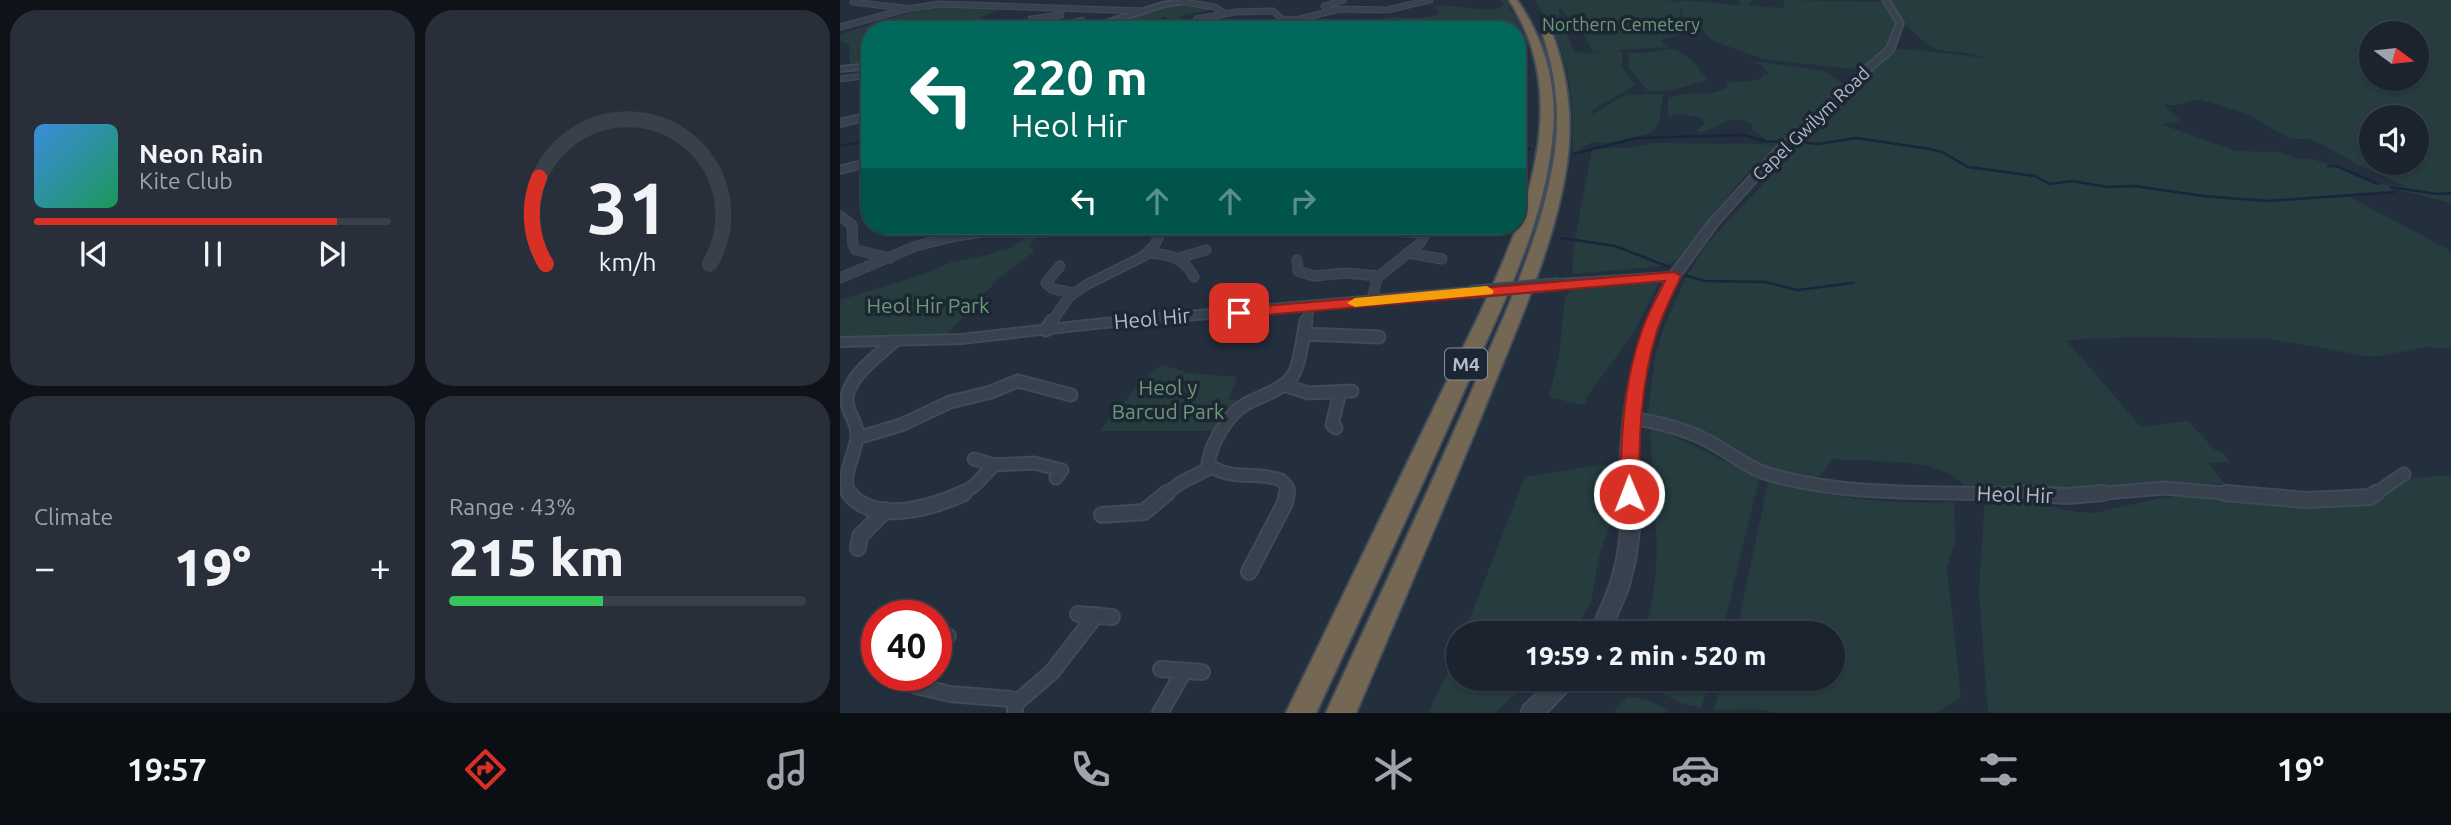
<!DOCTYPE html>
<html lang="en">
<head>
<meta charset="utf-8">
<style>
	:root { --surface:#1b232e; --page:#282f3a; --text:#f1f3f6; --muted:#a0a4aa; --line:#39404a; --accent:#d93025 }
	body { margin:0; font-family:Ubuntu,sans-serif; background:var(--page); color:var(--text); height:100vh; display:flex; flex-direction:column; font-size:26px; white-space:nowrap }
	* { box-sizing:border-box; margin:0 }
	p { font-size:23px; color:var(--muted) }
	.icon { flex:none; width:38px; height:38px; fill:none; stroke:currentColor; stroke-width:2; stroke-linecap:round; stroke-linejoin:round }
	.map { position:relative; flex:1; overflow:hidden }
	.drawer { display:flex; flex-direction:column; gap:10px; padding:10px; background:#0f1319; width:840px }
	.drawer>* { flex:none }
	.top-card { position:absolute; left:21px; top:21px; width:665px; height:214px; border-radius:28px; box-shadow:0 2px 5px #0004,0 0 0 2px var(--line); background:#00695c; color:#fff; overflow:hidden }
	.needle { width:46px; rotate:105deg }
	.controls { position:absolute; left:1519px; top:21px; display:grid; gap:14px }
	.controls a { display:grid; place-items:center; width:70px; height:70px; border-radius:50%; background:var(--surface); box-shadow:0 2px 5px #0004,0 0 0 2px var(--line); font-size:35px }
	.speed { position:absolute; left:21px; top:600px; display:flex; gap:14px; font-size:35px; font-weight:700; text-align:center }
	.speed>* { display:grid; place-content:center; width:91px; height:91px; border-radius:50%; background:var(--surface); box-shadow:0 2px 5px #0004,0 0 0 2px var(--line); line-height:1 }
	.speed .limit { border:10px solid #d22; background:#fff; color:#111 }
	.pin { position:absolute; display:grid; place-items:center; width:60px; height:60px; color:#fff; margin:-30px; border-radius:14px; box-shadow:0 4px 10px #0006 }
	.me { position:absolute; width:77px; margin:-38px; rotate:359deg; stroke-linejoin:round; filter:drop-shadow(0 0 5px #0008) }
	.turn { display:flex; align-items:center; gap:24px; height:147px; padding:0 35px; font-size:32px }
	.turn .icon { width:91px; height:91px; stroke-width:2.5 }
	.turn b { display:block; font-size:49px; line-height:60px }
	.lanes { display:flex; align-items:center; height:66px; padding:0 35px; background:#0003; justify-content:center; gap:35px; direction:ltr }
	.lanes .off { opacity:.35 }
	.big { font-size:52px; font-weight:800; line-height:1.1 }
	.drawer .card { flex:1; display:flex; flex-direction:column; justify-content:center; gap:10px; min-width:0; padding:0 24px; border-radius:28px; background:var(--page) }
	.drawer .dial { align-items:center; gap:0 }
	.dial svg { height:182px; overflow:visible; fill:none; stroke:var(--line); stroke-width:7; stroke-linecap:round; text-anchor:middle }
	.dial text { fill:var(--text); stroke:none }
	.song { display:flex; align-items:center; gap:21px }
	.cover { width:84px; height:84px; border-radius:10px; background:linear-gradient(135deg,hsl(210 70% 55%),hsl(150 70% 35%)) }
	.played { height:7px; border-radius:4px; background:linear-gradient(90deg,var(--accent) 85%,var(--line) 85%) }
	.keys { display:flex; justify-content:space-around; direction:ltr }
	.heat { display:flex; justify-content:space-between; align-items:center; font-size:38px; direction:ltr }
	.charge { height:10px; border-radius:5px; background:linear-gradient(90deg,#34c759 43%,var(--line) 0) }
	.drawer .tiles { flex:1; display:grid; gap:10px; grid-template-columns:repeat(2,1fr) }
	.trip { position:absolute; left:606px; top:621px; width:399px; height:70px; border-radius:35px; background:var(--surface); box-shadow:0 2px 5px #0004,0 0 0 2px var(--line); font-weight:800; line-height:70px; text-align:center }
	.tab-bar { display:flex; height:112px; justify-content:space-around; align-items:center; background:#0b0e12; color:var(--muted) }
	.tab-bar .icon { width:49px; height:49px }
	.tab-bar .selected { color:var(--accent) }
	.tab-bar b { font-size:32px; color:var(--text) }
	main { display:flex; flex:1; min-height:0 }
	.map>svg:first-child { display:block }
	.green { fill:#263c3f; fill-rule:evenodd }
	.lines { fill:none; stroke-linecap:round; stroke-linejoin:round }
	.stream-far1 { stroke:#17263c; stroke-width:2 }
	.stream { stroke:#17263c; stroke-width:2.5 }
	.minor-far4-casing { stroke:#414a57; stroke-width:7 }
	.minor-far3-casing { stroke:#414a57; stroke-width:10 }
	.minor-far2-casing { stroke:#414a57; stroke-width:11 }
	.minor-far1-casing { stroke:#414a57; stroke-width:15 }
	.minor-casing { stroke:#414a57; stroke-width:18 }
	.tertiary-casing { stroke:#414a57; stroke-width:4 }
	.motorway-casing { stroke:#434c59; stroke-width:4 }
	.minor-far4 { stroke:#38414e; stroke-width:5 }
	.minor-far3 { stroke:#38414e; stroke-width:7 }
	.minor-far2 { stroke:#38414e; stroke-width:9 }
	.minor-far1 { stroke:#38414e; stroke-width:11 }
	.minor { stroke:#38414e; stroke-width:14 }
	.tertiary { fill:#38414e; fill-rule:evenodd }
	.motorway { fill:#746855; fill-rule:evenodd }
	.tertiary-bridge-casing { stroke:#414a57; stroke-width:14; stroke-linecap:butt }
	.tertiary-bridge { stroke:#38414e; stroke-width:11 }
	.route { fill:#d93025; stroke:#8d1f18; stroke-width:2 }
	.slow { fill:#f59e0b }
	.labels { text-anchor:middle; stroke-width:7; stroke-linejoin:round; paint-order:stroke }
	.far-park-label { font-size:18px; fill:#6b9a76; stroke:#1d2633 }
	.far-street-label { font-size:18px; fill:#b4bcc9; stroke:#1d2633 }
	.shield { fill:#1d2633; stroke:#878f9c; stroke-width:2 }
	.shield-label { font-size:19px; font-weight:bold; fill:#b4bcc9 }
	.park-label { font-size:21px; fill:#6b9a76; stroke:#1d2633 }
	.street-label { font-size:21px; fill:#b4bcc9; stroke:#1d2633 }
</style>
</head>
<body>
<main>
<section class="drawer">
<div class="tiles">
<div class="card">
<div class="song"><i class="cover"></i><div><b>Neon Rain</b><p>Kite Club</p></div></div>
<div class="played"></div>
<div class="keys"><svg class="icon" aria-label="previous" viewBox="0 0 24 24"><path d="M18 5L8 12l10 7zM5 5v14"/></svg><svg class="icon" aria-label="pause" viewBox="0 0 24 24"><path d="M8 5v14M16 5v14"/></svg><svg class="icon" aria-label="next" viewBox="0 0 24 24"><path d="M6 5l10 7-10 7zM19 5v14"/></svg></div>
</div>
<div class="card dial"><svg viewBox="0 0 100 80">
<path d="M14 69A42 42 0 1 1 86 69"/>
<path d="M14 69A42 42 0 0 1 11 31" stroke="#d93025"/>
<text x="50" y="56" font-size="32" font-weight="700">31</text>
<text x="50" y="72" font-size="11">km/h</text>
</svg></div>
<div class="card"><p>Climate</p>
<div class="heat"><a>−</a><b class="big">19°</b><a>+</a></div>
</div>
<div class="card"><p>Range · 43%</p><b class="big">215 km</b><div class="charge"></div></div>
</div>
</section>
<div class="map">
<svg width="1611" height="713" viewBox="0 0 1611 713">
	<rect width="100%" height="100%" fill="#242f3e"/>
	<path class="green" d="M660 0H666L671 5 669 8 680 20 687 52 677 53V30H545L543 27V19L548 17 582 18 597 15 599 9 592 8C615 0 643 17 664 5Z
		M694 0H826L829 3 828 0 840 3 838 1C858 0 874 4 897 5L901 4 898 0H915L909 2 910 5 939 8 944 7V0L1046 2 1050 16 1057 24 1048 48 1027 67 1011 69 923 59 876 42 867 36 856 21 843 16 842 10 837 6 841 12 840 24 845 27 844 34 823 39 822 42 829 47 777 50 782 52V67L795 85 751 111 753 114 785 95 823 94 820 119 816 128 808 134 769 143 752 142 733 153C733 91 731 52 694 0ZM719 6 747 40 753 52H763L746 54 734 51 719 15Z
		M1048 0H1611V203L1552 188 1554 192 1506 195 1611 251V349L1589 347 1532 357 1430 339 1298 337 1226 340 1301 427 1348 421 1376 451 1382 452 1390 462 1368 463 1385 484 1349 483 1221 491 1125 488C1105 455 1028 463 993 459L977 479 929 470 875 442 808 412 815 357 824 327 846 277 866 245 925 182 938 155 1052 49 1088 51 1143 58C1130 51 1115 53 1100 50 1082 46 1057 15 1048 0ZM1531 33H1577V79H1531ZM1358 99 1405 113 1450 139H1468L1485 146 1516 164 1565 186 1538 184 1496 166 1471 159H1458L1440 152 1396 151 1320 124 1340 121 1324 105H1338ZM1531 117H1577V163H1531Z
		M91 5 160 9 142 17 137 28 187 24 133 30 130 28 131 20H97L86 30H30V64L0 67 10 64 9 45 0 40V34L69 13 95 8Z
		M329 5 378 9 345 14 323 30H246Z
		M829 49C848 51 857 67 868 80L830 91H808L789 68V53H807Z
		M919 62 985 71 1008 87 991 105 936 146 924 143 926 139 912 130 913 125C887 111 882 128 861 133L856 130 864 124 862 118 841 114 828 117V97C836 98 838 94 846 94 864 91 870 98 888 86L884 83 919 80 924 77 921 75 929 74 921 64H910Z
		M814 143 922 144 936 147 903 178 835 261 823 266 732 274 734 245 752 149 797 147Z
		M187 236H198L189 246 195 251 159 278 106 335 0 337V300L81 275 114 261 135 258 172 248Z
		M806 280 818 282 816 289 792 335 746 398V406L709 397 719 355 725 297 731 290Z
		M321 365 349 373 397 377 388 400H403L382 417 375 431H259L302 381Z
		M810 428 823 431 919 478 882 633H804C826 566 813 498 810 428Z
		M767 464 772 495 771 520 759 557 751 604 731 633H624L685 477Z
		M1611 475V713H1148L1139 592 1145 499H1176L1230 511 1255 513 1315 499 1360 495 1474 504 1537 501 1571 478Z
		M929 478C983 499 1057 505 1114 502L1115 542 1107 567 1121 697 1097 713H935L918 709 874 710 883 679H992V634L896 633Z
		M618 651V679H691L655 713H588Z
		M795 679H871L861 708 841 703Z
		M787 697C804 698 817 702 830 713H773Z"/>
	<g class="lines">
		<path class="stream-far1" d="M291 30 325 18"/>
		<path class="stream" d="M953 141 978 144 1016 138 1090 149 1102 152 1128 167 1195 176 1209 184 1232 181 1267 187 1295 186 1363 196 1428 201 1554 192
			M0 146 30 140
			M677 148 690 149
			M733 154 797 138 903 135 928 142 944 141
			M1488 166H1496L1538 184
			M1551 187 1597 194 1611 193
			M647 226 667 231
			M721 238 775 246 829 267
			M844 275 865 281 925 282 957 290 1013 283"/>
		<g class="minor-far4-casing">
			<path id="minor-far4" d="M13 2 63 8
				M343 2 375 7 384 13
				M490 10 484 6 504 0
				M191 19 221 15
				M459 20V24L466 27 515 28
				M0 27 66 9 99 4 302 11
				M185 28H214L242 20
				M353 28 376 27
				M351 30 357 19 395 12 433 11 442 19 456 20 499 9 547 10 590 0
				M0 79 30 75"/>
		</g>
		<g class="minor-far3-casing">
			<path id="minor-far3" d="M0 123 30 116
				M0 170 30 162"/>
		</g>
		<g class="minor-far2-casing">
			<path id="minor-far2" d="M0 216 12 225 13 245 16 250 50 258
				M529 226V230L586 233
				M307 253C328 254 344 257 354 277
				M568 253 602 259
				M339 258 366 250
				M457 260 458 271 474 276 505 273 539 276
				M220 266 206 283 213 289 234 293
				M0 278 76 246 111 237 142 232H204L243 226
				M532 301 537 278 579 244 591 226
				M211 323 229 297 246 285 304 256 314 246 324 226
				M466 323 470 306"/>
		</g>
		<g class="minor-far1-casing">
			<path id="minor-far1" d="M206 330 212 321
				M464 334 539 337
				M444 385 468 393 512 391
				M791 418C816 422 839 427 862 438 884 448 905 467 928 474 1018 500 1115 490 1208 495
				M496 428 492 425 500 392
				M17 438 61 425 110 402 151 392 178 381 231 395
				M134 459 154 465
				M10 495C0 476 15 457 17 437 19 420 1 409 9 390 17 370 38 356 53 342
				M120 495 135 485 154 465 194 463 222 470 216 478
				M325 495 340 483 372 467
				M447 495 448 488 441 480C418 471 387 482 368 463 372 442 387 415 406 404 422 395 442 391 453 375 460 365 463 335 466 321
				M1242 495 1324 488 1406 495
				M1533 495 1564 474"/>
		</g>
		<g class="minor-casing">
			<path id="minor" d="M9 493C34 525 92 508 124 493
				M1177 493 1228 496 1263 493
				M1385 493 1467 500 1530 497 1536 493
				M262 515 304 512 327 493
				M18 548 20 536 46 510
				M409 572 445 503 447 493
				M238 614 272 617
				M96 636H108
				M321 669 362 672
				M70 676 76 686 110 694 171 699 175 704V713
				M175 704 212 672 256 615
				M320 713 344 671"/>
		</g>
		<g class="tertiary-casing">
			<path id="tertiary" d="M343 0 345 3 325 6 249 30H238L322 3Z
				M1043 0H1049L1063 23 1053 51 1027 74 997 109 944 150 878 224 840 276 828 299 811 345 800 400 797 452 799 531 795 561 788 589 769 634H749C760 610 771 588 776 563 785 526 779 488 781 451 784 390 797 334 826 280L719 288 713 284 719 280 830 273 870 220 938 146 991 105 1021 70 1047 48 1057 23Z
				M30 64V68L0 71V67Z
				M630 288 636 292 634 295 264 327 121 343 0 346V338L121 335 264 319Z
				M712 679H736L733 685 706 713H681L684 706Z"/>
		</g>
		<g class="motorway-casing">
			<path id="motorway" d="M669 0H677C704 39 717 83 713 130 707 217 666 297 631 375 581 489 528 601 476 713H446L641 311C686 215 734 99 669 0Z
				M707 30 712 33C728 75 733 119 727 163 716 239 684 310 656 380 611 492 563 602 516 713H486C537 602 589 491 637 379 667 309 700 239 713 164 721 119 717 75 702 33Z"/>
		</g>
		<use href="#minor-far4" class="minor-far4"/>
		<use href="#minor-far3" class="minor-far3"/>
		<use href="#minor-far2" class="minor-far2"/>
		<use href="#minor-far1" class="minor-far1"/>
		<use href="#minor" class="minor"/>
		<use href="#tertiary" class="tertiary"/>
		<use href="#motorway" class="motorway"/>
		<g class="tertiary-bridge-casing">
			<path id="tertiary-bridge" d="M630 292 719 284"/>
		</g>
		<use href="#tertiary-bridge" class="tertiary-bridge"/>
	</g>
	<path class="route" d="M834 272 841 276C833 294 823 313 817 331 800 385 799 439 799 494L796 499H783L780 494C781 439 783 383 802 330 808 313 817 297 825 281L399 317 391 313 399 308Z"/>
	<path class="slow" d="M647 286 654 291 652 294 515 307 507 303 515 298Z"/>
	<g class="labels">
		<g class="far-park-label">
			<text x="781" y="31">Northern Cemetery</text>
		</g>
		<g class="far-street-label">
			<text transform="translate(971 124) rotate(-44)" y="6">Capel Gwilym Road</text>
		</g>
		<rect class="shield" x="605" y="348.5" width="42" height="31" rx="5"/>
		<g class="shield-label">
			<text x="626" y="371">M4</text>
		</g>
		<g class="park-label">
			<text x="88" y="313">Heol Hir Park</text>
			<text x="328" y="395">Heol y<tspan x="328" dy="24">Barcud Park</tspan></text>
		</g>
		<g class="street-label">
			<text transform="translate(312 319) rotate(-5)" y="7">Heol Hir</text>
			<text transform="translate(1175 495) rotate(2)" y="7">Heol Hir</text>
		</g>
	</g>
</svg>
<div class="controls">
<a><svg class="needle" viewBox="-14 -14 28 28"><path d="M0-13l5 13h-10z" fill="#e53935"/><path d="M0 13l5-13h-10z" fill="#a0a4aa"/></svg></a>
<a><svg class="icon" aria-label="sound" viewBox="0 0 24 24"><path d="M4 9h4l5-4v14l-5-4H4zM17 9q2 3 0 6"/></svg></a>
</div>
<div class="speed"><div class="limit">40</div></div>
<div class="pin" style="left:399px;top:313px;background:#d93025"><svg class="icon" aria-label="arrive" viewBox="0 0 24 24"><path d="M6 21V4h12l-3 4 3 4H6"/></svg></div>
<svg class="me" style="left:789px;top:494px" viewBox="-20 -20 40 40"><circle r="17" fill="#d93025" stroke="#fff" stroke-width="3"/><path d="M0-11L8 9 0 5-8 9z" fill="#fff"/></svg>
<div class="trip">19:59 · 2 min · 520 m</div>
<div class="top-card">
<div class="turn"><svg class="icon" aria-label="left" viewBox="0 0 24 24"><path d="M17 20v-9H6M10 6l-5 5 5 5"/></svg><div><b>220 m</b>Heol Hir</div></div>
<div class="lanes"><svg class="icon" aria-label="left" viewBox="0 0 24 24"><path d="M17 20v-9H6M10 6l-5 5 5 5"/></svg><svg class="icon off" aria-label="ahead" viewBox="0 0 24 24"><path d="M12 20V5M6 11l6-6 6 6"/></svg><svg class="icon off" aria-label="ahead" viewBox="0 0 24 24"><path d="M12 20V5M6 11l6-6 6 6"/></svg><svg class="icon off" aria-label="right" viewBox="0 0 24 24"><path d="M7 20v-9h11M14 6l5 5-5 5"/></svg></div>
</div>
</div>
</main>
<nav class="tab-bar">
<b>19:57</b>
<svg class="icon selected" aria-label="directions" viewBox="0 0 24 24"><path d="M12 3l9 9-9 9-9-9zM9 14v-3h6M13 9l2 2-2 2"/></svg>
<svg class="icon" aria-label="music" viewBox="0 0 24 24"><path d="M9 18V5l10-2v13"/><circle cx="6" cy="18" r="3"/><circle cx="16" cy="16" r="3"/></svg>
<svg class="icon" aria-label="phone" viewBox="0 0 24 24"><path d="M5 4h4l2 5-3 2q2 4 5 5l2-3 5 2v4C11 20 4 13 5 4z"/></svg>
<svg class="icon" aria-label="climate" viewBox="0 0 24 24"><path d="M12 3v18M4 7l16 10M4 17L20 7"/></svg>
<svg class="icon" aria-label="car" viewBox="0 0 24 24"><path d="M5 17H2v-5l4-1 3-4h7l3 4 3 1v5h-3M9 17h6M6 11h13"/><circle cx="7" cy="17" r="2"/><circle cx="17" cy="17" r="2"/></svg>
<svg class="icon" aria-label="filters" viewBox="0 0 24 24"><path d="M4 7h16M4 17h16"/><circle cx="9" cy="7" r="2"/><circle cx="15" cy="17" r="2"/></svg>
<b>19°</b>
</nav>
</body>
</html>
